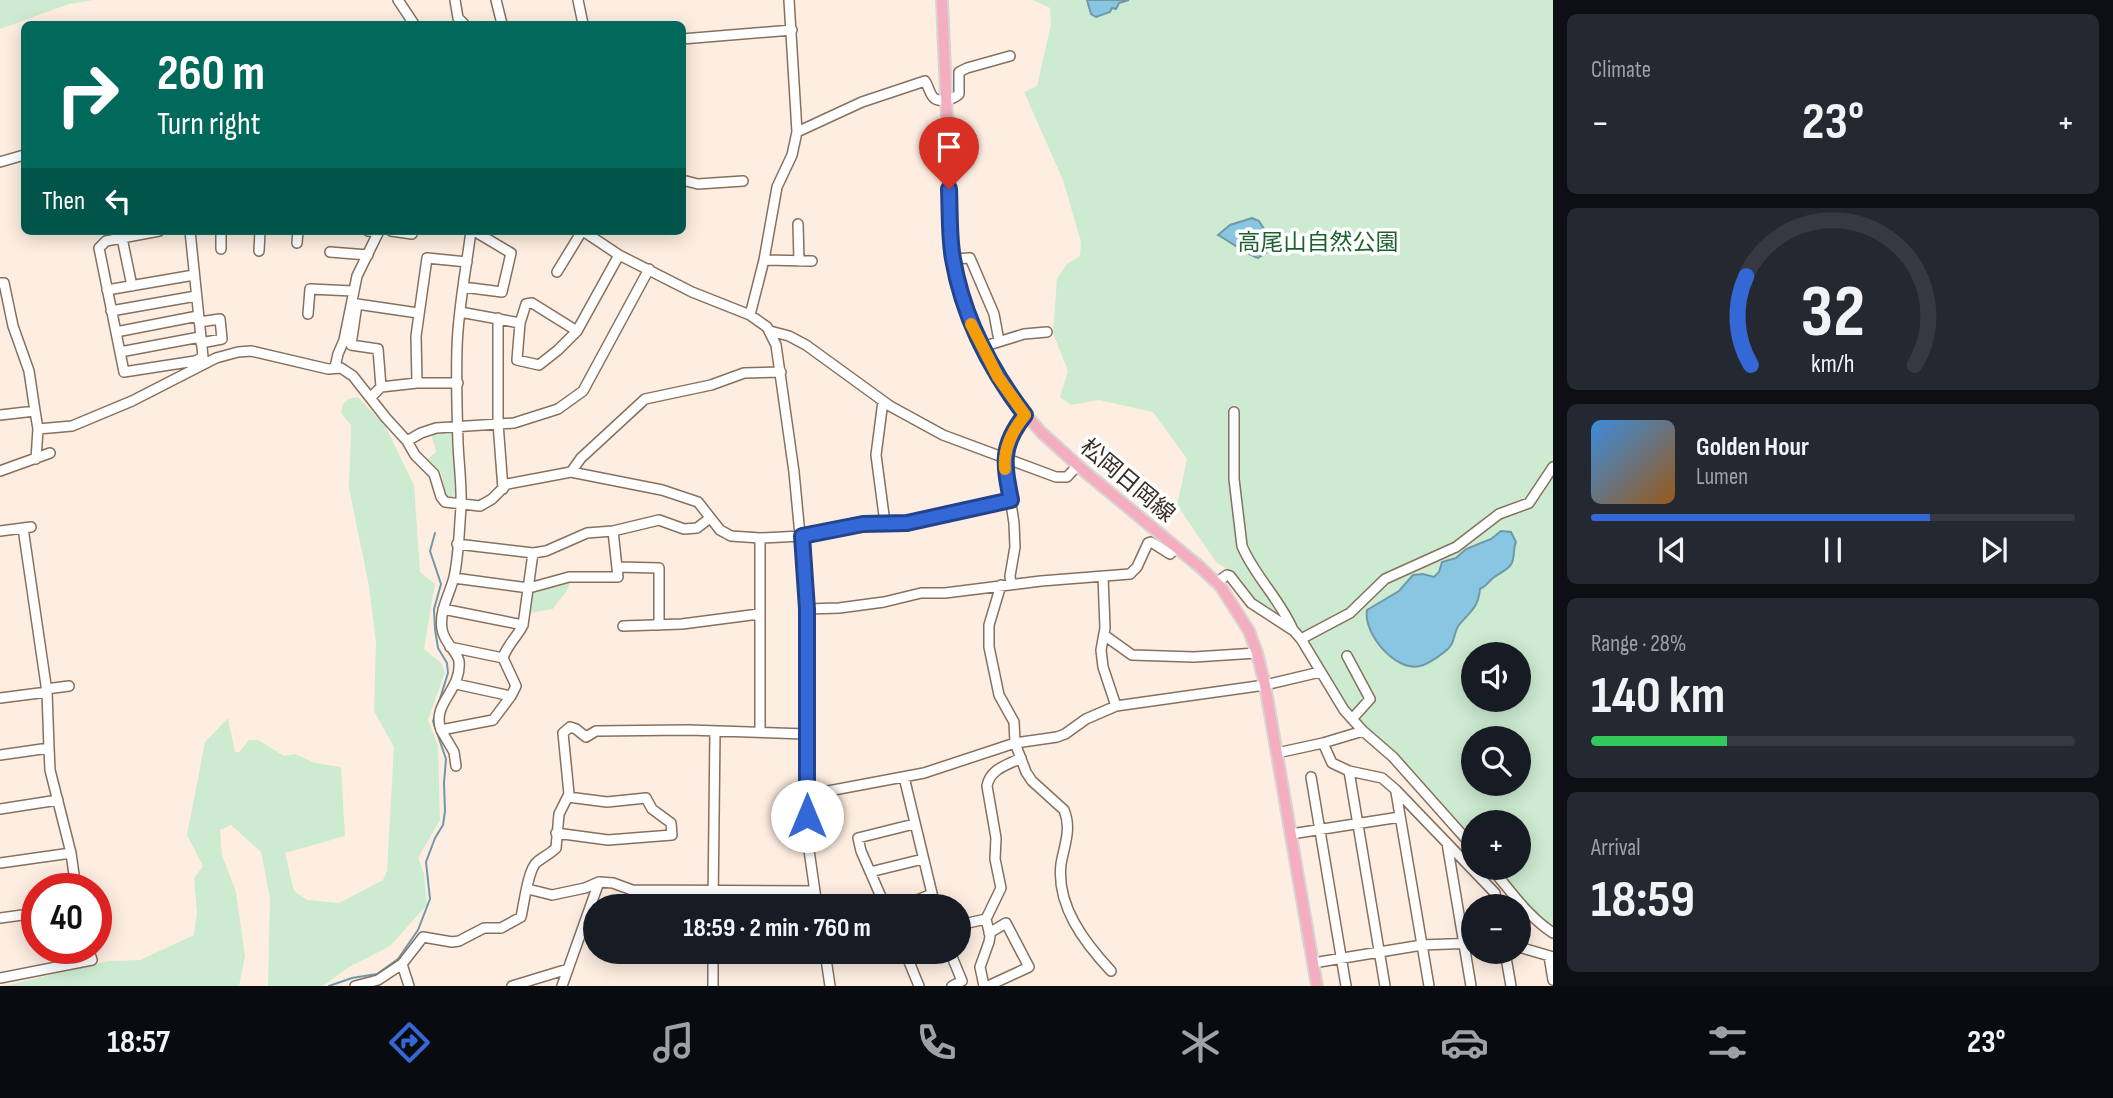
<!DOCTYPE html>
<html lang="en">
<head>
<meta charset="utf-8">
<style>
	:root { --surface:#171b24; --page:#242831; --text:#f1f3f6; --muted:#9ea1a6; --line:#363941; --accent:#3568d7 }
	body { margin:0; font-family:"Sofia Sans Condensed","Noto Sans JP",sans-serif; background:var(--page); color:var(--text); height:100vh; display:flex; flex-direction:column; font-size:26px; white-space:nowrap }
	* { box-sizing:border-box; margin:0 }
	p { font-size:23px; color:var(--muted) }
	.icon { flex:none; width:38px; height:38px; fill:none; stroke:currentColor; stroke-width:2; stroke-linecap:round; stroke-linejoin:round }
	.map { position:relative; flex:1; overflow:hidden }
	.side { display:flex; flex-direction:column; gap:14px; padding:14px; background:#0d0f14; width:560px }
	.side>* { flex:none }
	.hud { position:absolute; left:21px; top:21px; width:665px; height:214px; border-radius:10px; box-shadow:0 4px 18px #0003; background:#00695c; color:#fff; overflow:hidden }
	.tools { position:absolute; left:1461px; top:642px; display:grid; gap:14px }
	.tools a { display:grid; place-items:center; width:70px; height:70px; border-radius:50%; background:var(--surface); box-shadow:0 4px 18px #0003; font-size:35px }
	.speed { position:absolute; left:21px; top:873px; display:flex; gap:14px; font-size:35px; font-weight:700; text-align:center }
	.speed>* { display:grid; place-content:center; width:91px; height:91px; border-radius:50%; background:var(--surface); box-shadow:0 4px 18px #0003; line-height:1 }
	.speed .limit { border:10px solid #d22; background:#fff; color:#111 }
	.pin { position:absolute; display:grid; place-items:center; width:60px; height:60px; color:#fff; margin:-72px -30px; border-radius:50% 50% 50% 0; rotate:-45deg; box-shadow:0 0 7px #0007 }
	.pin .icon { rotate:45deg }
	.me { position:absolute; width:77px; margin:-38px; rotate:0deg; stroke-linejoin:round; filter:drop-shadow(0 0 5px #0008) }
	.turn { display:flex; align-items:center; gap:24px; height:147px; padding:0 21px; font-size:32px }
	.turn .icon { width:91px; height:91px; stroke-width:2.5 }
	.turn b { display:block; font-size:49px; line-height:60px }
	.then { display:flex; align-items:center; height:66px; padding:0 21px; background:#0003; gap:14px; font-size:26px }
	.big { font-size:52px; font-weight:700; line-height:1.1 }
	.side .card { flex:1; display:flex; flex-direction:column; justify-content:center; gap:10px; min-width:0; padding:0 24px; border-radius:10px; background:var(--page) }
	.side .dial { align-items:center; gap:0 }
	.dial svg { height:182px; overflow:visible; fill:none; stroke:var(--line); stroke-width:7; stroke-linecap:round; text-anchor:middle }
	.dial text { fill:var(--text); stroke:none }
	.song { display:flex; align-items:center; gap:21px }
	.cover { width:84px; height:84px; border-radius:10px; background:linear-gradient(135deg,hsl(210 70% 55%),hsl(30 70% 35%)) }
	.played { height:7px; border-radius:4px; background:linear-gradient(90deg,var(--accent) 70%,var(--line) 70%) }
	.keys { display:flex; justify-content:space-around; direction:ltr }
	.heat { display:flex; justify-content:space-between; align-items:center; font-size:38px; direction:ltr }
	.charge { height:10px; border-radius:5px; background:linear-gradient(90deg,#34c759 28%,var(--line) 0) }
	.trip { position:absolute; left:583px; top:894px; width:388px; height:70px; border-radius:35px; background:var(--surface); box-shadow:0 4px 18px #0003; font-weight:700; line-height:70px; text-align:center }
	.tabs { display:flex; height:112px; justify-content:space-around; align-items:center; background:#090b0e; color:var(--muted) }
	.tabs .icon { width:49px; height:49px }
	.tabs .selected { color:var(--accent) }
	.tabs b { font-size:32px; color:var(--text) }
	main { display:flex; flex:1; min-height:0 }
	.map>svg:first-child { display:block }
	.green { fill:#cdebd1; fill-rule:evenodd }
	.water { fill:#88c6e2; stroke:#7098a9; stroke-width:2 }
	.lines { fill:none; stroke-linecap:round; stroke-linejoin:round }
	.stream { stroke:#7098a9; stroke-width:2 }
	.minor-casing { stroke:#87705d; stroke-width:12 }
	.major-casing { stroke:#d7d5d3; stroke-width:14 }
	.minor { stroke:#fff; stroke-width:9 }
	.major { stroke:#f5aebf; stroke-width:10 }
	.route-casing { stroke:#22448c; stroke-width:18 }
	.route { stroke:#3568d7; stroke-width:12 }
	.slow { stroke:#f59e0b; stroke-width:12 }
	.labels { text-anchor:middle; stroke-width:7; stroke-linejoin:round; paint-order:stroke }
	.park-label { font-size:23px; fill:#1c602e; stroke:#fff }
	.street-label { font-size:23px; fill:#372d25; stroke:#fff }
</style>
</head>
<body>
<main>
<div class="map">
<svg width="1553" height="986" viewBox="0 0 1553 986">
	<rect width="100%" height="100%" fill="#feeee2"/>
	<path class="green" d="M0 0H94L69 4 0 29Z
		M1033 0H1553V926L1529 909 1495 868H1519V822H1474L1473 841 1438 798 1352 713 1309 642 1281 618 1252 599 1237 575 1216 562 1177 505 1187 459 1153 412 1099 400 1071 405 1060 397 1068 371 1053 333 1057 278 1068 263 1080 256 1081 242 1063 180 1024 92 1037 86 1051 24 1050 8ZM1474 654H1519V700H1474ZM1474 738H1519V784H1474Z
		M358 397 385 426 414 485 420 572 435 584 424 649 441 663 445 672 428 720 438 746 440 820 418 858 424 874 427 905 390 946 349 967 323 986H268L270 898 261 852 231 825 220 830 222 855 236 892 245 956 239 986H4L109 961 140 960 194 935 197 913 194 878 203 866 187 835 205 742 228 718 235 752H239L249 740H258L284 756 295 754 315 763 341 767 345 836 285 853 294 891 307 900 339 903 383 880 387 871 394 747 374 711 376 642 369 586 349 488 351 425 341 413C344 400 345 399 358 397Z
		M452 431 455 495 451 497 446 495 441 472 428 459 436 452 431 433Z
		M570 582C568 593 559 599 553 609L530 613 532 595 536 590Z"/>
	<path class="water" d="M1087 0H1129L1119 3 1116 9 1112 8 1110 12 1096 17 1091 14Z
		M1252 218 1259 221 1264 229 1263 236 1271 245 1266 253 1258 258C1243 252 1232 243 1218 235L1230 225Z
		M1501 531 1511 532 1516 542C1513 548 1515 552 1513 559 1512 569 1500 572 1493 578 1487 583 1487 586 1480 589 1478 609 1470 611 1459 625 1454 632 1455 639 1451 645 1448 651 1427 665 1420 666 1395 672 1363 633 1367 610L1399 591 1413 575 1423 574 1434 577 1439 572 1442 562 1456 558 1466 549 1491 539Z"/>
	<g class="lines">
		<path class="stream" d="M329 986 352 978 377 974 398 959 418 930 430 899 426 862 435 838 443 825 445 811 444 783 446 759 433 721 448 673 447 663 438 648 435 629 434 609 441 584 430 551 435 533"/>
		<g class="minor-casing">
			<path id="minor" d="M398 0 414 24
				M455 0 458 18 464 24
				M496 0 502 24
				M578 0 583 24
				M682 39 792 30
				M797 132 862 102 925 81C928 85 930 95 934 98 941 103 954 99 959 94V72L967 68 1010 56
				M0 162 24 155
				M682 180 698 184 743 181
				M798 224 799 261
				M159 231 106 241 99 248 124 372 195 361 203 357 190 231
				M221 231V249
				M368 231 378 232
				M391 231 412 234
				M583 231 619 255 692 292 750 315 767 327 776 345 794 472 807 609V836L817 906
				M122 238 132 286
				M297 243 298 231
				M259 251 260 231
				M330 252 368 255
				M953 259 970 258 994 314 999 341
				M764 260 812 261
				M557 272 582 231
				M0 283H4L13 326 29 371 35 411
				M463 287 502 292 511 253 474 231
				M107 290 194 275
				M111 311 196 296
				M460 312 520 323
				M308 314 310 289 353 291
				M750 315 764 260 777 187 792 155 797 132 789 0
				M498 318V423L503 489
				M199 322 220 319 222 339 201 343
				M577 331 532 303 526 304 520 323 517 360 539 365 558 350 577 331 619 255
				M770 331 789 336 806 345 890 406 943 435 1056 477H1067L1078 465
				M116 332 198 316
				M982 347 1024 334 1047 332
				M120 352 200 337
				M335 367 338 354 344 340 357 276 379 231
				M417 383 416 336 427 258 467 262
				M381 387 378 349 351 345 357 304 418 313
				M371 397 381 387 417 383H458
				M883 401 876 455 885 523
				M1234 412V479L1242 546C1255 577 1280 599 1293 630
				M0 415 35 411 38 429 36 459
				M38 429 72 426 132 401 216 358 238 352 251 351 328 369 341 368 353 376 386 418 407 441 415 455 434 474 441 497 445 502 480 506 492 499 507 484 571 472 662 490 698 502 720 530 731 536 760 538 802 536 863 524 907 523 1011 501
				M407 441 421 433 436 428 514 423 558 409 583 391 649 269
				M0 471 50 453
				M571 472 581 458 645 399 711 385 744 373 781 372
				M23 528 47 692 49 748
				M0 531 31 527
				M457 544 533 553 546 551 587 533 613 531 659 520 684 529 697 528 710 518
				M618 567 659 568V625
				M1103 576 1105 628 1101 650 1103 667 1116 706
				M454 578 529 588 569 577H618L613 531
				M1216 583 1227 575 1230 576 1251 603 1294 631 1301 639 1344 710 1363 731 1393 757 1474 848
				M1011 584 1010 576 1015 547 1014 523 1004 458 1013 430 1025 415
				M1001 585 989 625V647L999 695 1014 722 1015 743 1026 772 1032 781 1064 810C1072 829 1064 846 1061 864 1056 906 1085 943 1111 971
				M443 609 523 625
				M807 609 839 608 884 602 921 593H945L1041 581 1130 574 1137 567 1148 543 1151 542 1170 554 1177 548
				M623 626 682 624 759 614
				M1104 635 1132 655 1194 657 1257 653
				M1301 639 1350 613 1385 579 1456 547 1499 514 1529 503 1553 467
				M450 647 503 658
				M1347 656 1370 699 1352 719
				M456 684 511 696
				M46 689 69 686
				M0 698 47 692
				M441 730C431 703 462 691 459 661 457 651 444 643 442 629 439 610 450 594 454 577 459 555 459 530 461 508 462 487 459 465 458 444 457 412 456 380 457 348 458 309 466 270 471 231
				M760 732V538
				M1323 743 1332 763 1349 771 1382 778 1396 790 1495 893 1497 906
				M1277 753 1323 743 1363 731
				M0 755 49 748 50 770 71 853 76 889
				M456 766 454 752 441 730 493 720 511 696 516 686 503 658C507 645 517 637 523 625L533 553
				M1349 771 1385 986
				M904 777 935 906
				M1311 777 1346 986
				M1396 792 1429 986
				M807 795 924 773 1015 743 1057 737 1065 734 1086 719 1116 706 1265 685 1320 672
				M0 809 58 800
				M556 833 608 840 672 835 671 823 652 809 646 798 607 802 568 797
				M1291 834 1400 817
				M1447 843 1471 986
				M0 863 71 853
				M1491 868C1511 891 1527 916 1553 933
				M870 872 923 859
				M528 889 552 895 585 888 599 882 613 883 632 890 815 891
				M713 906 715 731
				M885 906 861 851 858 838 914 824
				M902 906 932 894
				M0 918 37 913
				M959 925 986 919 1001 888 995 859 996 838 987 786C990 769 1007 765 1021 758
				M1519 947 1553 957
				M825 952 830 986
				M905 952 919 986
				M950 952 962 981 952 986
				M1505 952 1511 986
				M1549 956 1553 980
				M1313 963 1422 945 1474 943
				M402 964 409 986
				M0 978 92 960 88 948
				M355 986 378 980 402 964 423 937 452 942 459 941 484 928H501L521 917C524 904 528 869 537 862 543 857 550 854 556 848L559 814 569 794 563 733 570 727 576 729 586 737 596 731 688 730 806 734
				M512 986 568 969
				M562 986 599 882
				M713 986V952
				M984 986 980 967 989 942 990 936 986 919
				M988 986 1029 967 1006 923 989 933"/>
		</g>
		<g class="major-casing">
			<path id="major" d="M942 0 953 259 967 313 982 347 1013 400 1042 433 1084 471 1200 567 1221 587 1249 631 1257 653 1265 685 1317 986"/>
		</g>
		<use href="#minor" class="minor"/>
		<use href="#major" class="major"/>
	</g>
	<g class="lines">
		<g class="route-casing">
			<path id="route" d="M807 816V609L802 536 863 524 907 523 1011 500C1004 464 1000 446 1025 415 990 369 963 317 953 259 949 237 950 212 949 189"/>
		</g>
		<use href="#route" class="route"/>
		<path class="slow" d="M971 324 998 377 1025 415C1012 431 1003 448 1005 469"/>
	</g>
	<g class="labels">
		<g class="park-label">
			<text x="1318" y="250">高尾山自然公園</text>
		</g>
		<g class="street-label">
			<text transform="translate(1128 480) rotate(40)" y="8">松岡日岡線</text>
		</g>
	</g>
</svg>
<div class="tools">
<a><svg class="icon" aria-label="sound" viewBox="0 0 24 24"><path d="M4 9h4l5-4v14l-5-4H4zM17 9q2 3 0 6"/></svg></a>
<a><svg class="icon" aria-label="search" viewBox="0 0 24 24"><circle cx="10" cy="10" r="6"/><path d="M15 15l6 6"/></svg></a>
<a>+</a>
<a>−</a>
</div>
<div class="speed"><div class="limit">40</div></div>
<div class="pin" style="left:949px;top:189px;background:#d93025"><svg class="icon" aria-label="arrive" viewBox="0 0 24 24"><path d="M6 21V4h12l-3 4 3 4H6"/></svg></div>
<svg class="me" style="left:807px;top:816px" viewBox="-20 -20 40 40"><circle r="19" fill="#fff"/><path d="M0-13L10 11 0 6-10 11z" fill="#3568d7"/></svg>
<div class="trip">18:59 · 2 min · 760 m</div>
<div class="hud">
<div class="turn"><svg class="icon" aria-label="right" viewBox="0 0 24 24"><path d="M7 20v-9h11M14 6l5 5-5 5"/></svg><div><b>260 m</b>Turn right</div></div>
<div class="then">Then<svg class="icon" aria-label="left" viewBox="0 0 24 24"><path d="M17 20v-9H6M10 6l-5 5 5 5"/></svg></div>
</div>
</div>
<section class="side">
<div class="card"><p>Climate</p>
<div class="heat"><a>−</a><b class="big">23°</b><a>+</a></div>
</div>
<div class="card dial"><svg viewBox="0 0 100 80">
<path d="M14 69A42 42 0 1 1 86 69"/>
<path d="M14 69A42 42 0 0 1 12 30" stroke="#3568d7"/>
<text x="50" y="56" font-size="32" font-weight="700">32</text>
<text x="50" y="72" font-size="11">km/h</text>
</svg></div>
<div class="card">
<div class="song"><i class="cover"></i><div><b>Golden Hour</b><p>Lumen</p></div></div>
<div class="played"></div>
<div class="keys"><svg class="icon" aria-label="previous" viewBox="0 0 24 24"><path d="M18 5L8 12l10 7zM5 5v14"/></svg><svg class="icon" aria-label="pause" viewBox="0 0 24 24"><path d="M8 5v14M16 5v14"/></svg><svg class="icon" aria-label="next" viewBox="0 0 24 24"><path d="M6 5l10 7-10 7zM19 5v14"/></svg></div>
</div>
<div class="card"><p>Range · 28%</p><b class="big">140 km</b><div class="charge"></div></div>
<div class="card"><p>Arrival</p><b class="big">18:59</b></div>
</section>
</main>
<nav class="tabs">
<b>18:57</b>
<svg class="icon selected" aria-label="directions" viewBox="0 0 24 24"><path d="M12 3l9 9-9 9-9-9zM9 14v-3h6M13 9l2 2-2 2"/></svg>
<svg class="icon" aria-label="music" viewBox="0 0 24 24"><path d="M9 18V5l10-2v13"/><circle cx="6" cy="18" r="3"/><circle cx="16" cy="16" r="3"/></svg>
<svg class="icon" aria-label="phone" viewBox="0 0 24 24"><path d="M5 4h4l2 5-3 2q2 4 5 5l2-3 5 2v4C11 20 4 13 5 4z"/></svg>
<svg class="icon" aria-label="climate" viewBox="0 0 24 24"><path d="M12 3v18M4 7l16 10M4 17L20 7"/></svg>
<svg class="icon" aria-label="car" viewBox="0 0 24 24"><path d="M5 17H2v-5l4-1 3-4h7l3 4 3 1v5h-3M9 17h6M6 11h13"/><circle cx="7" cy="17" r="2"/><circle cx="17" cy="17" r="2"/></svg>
<svg class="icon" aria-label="filters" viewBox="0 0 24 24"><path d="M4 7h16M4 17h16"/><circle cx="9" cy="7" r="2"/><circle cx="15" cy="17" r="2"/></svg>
<b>23°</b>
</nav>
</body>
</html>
